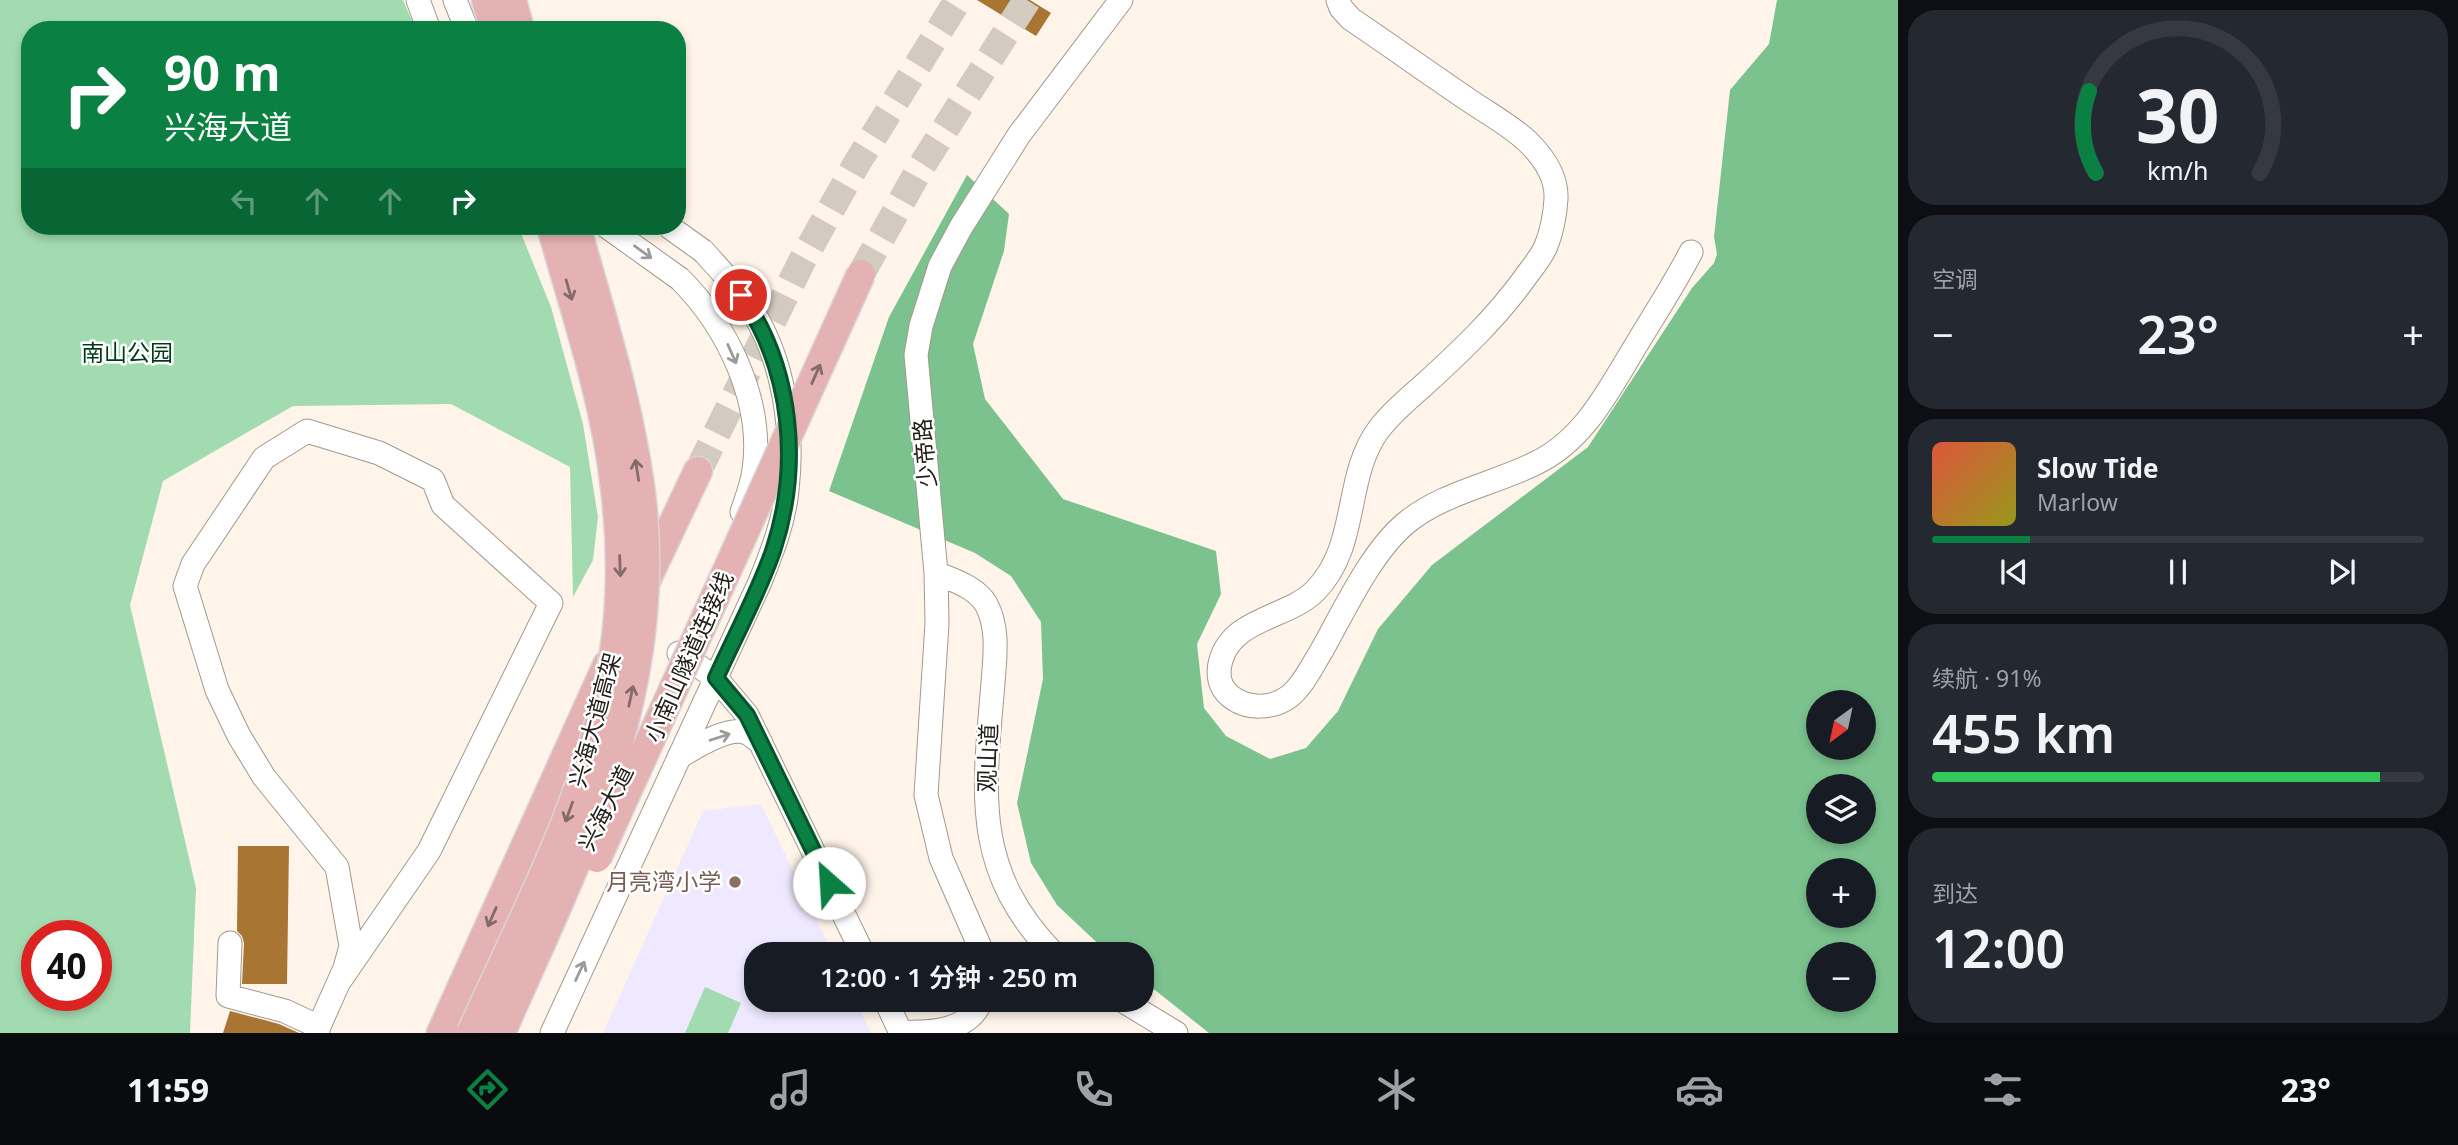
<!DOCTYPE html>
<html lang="zh">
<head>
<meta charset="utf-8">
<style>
	:root { --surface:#171b24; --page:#242831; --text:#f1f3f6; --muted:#9ea1a6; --line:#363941; --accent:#0b8043 }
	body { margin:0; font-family:"Noto Sans","Noto Sans SC",sans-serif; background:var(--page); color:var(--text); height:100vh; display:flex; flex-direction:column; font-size:26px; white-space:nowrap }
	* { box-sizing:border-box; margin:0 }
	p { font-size:23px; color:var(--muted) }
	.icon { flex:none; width:38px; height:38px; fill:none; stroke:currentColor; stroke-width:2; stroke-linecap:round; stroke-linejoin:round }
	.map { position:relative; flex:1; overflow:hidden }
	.drawer { display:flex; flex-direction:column; gap:10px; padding:10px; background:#0d0f14; width:560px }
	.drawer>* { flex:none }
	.banner { position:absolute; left:21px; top:21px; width:665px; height:214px; border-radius:28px; box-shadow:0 4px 10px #0003; background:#0b8043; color:#fff; overflow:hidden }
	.needle { width:46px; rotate:213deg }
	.controls { position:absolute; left:1806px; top:690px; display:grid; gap:14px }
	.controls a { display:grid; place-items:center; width:70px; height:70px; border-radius:50%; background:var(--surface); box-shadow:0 4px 10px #0003; font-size:35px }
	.speed { position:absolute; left:21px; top:920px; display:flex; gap:14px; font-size:35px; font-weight:700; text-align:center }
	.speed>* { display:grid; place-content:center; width:91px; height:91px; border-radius:50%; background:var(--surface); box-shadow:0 4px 10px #0003; line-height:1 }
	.speed .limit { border:10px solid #d22; background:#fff; color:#111 }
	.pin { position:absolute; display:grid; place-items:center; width:60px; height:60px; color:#fff; margin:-30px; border:4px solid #fff; border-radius:50%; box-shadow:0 2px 7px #0007 }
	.me { position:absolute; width:77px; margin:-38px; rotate:334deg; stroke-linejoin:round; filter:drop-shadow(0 0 5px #0008) }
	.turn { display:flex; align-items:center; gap:24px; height:147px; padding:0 28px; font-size:32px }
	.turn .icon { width:91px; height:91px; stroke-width:2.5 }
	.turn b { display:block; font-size:49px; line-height:60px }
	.lanes { display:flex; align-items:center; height:66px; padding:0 28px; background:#0003; justify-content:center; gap:35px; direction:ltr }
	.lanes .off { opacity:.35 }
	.big { font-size:52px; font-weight:600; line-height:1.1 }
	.drawer .card { flex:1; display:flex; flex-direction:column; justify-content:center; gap:10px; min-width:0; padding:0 24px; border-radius:28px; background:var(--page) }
	.drawer .dial { align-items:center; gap:0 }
	.dial svg { height:182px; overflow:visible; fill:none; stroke:var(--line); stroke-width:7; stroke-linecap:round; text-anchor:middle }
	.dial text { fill:var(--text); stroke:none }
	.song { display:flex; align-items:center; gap:21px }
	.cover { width:84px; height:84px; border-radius:10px; background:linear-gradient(135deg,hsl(10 70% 55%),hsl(60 70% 35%)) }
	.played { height:7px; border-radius:4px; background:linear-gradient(90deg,var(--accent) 20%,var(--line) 20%) }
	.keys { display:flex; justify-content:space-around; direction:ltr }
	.heat { display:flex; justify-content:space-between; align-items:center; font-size:38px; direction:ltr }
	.charge { height:10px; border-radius:5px; background:linear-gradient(90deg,#34c759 91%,var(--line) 0) }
	.trip { position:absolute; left:744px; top:942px; width:410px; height:70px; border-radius:28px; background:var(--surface); box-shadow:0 4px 10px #0003; font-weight:600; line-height:70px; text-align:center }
	.menu { display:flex; height:112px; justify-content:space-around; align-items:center; background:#090b0e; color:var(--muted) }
	.menu .icon { width:49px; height:49px }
	.menu .current { color:var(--accent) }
	.menu b { font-size:32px; color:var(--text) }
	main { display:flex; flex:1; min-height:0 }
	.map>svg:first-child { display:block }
	.education { fill:#eee9fe }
	.green { fill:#a3dbb0; fill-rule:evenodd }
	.forest { fill:#7bc28e; fill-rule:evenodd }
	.building { fill:#a87533 }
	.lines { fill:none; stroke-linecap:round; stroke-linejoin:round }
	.major-tunnel { stroke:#d3cac0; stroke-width:28; stroke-dasharray:28 14; stroke-linecap:butt }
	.minor-casing { stroke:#a2998e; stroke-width:25 }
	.major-casing { stroke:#d8d7d6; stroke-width:31 }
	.minor { stroke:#fff; stroke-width:23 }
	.major { stroke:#e5b2b3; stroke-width:28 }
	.minor-bridge-casing { stroke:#a2998e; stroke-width:25; stroke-linecap:butt }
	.major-bridge-casing { stroke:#d8d7d6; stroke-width:31; stroke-linecap:butt }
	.minor-bridge { stroke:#fff; stroke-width:23 }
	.major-bridge { stroke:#e5b2b3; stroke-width:28 }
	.oneway { stroke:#9c9b99 }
	.oneway2 { stroke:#846a68 }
	.route-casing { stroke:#07532c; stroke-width:18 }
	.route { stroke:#0b8043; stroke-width:12 }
	.education-dot { fill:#8d6e63; stroke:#fff; stroke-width:2.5 }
	.labels { text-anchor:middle; stroke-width:5; stroke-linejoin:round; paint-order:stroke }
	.park-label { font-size:23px; fill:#003918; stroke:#fff }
	.street-label { font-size:23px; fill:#24211c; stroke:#fff }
	.education-label { font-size:23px; fill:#785e54; stroke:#fff; text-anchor:end }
</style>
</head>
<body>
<main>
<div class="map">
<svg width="1898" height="1033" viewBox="0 0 1898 1033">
	<rect width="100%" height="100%" fill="#fff4e9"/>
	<path class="education" d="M761 804 833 954H756V999H855L871 1033H603L703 811Z"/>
	<path class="green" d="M0 0H403L416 30H30V226H518L551 307 583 424 598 517 593 560 573 597 570 467 451 404 293 406 163 481 130 605 196 888 190 1033H0ZM37 936H96V996H37Z
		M705 987 741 1003 728 1033H685Z"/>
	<path class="forest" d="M1777 0H1898V1033H1209L1141 979V954H1109L1057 905 1031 863 1017 803 1043 679 1041 622 1011 576 975 553 829 491 889 317 967 175 1009 214 1004 251 973 344 985 399 1063 499 1216 551 1221 594 1197 644 1204 708 1226 736 1270 759 1306 748 1338 711 1378 629 1432 565 1588 447 1692 288 1714 263 1717 254 1714 237 1730 90 1769 44ZM1818 702H1864V747H1818ZM1818 786H1864V831H1818ZM1818 870H1864V915H1818ZM1818 954H1864V999H1818Z"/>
	<path class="building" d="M977 0H1030L1051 13 1036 36Z
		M238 846H289L287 984H242L244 943 242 936 237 931Z
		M230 1011 279 1024 299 1033H223Z"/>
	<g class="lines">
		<path class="major-tunnel" d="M861 274 919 170 1027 0
			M698 471 803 259 857 163 958 0"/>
		<g class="minor-casing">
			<path id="minor" d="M418 0 429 30
				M455 0 467 30
				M1338 0 1341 8 1351 19C1391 46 1430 74 1470 101 1489 114 1513 127 1529 143 1544 158 1557 178 1556 199 1555 215 1552 231 1546 246 1541 258 1531 269 1524 279 1495 319 1461 351 1425 384 1409 398 1392 412 1379 429 1343 477 1360 546 1315 591 1288 618 1233 618 1221 660 1217 673 1219 687 1230 696 1247 710 1273 709 1290 696 1304 684 1312 666 1322 650 1344 611 1371 552 1406 523 1442 493 1494 484 1536 463 1586 439 1610 387 1638 342 1656 312 1675 283 1691 252
				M680 279C727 326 764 401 754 470 752 484 747 498 742 512
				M936 573C953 580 976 587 986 604 999 627 995 657 993 683 984 791 971 869 1054 954
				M679 653 716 678 747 715 863 954
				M679 757C694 748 729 725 747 733 752 735 757 740 761 743
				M230 943 228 996 285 1011 319 1027
				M983 954 941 858 926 795 937 623 936 573 916 355 921 326 940 266 961 227 1019 135 1121 0
				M885 999 901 1033
				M1120 999 1176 1033
				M901 1032C930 1033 970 1032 982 999
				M316 1033 345 968 351 946 337 867 264 777 239 736 217 690 185 586 193 564 264 458 307 431 379 453 433 480 443 505 551 603 429 851 341 979
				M552 1033 760 582C772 552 784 522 787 490 794 430 784 360 751 309 737 287 720 270 703 251"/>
		</g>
		<g class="major-casing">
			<path id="major" d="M486 0 495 30
				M512 0 520 30
				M643 587 698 471
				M441 1033 607 665"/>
		</g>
		<use href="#minor" class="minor"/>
		<use href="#major" class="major"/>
		<g class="minor-bridge-casing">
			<path id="minor-bridge" d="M606 226 680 279
				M668 226 703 251"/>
		</g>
		<g class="major-bridge-casing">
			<path id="major-bridge" d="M597 858 861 274
				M471 1033C519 926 576 819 604 704 621 634 624 560 615 488 605 399 575 312 551 226
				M501 1033C579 855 666 695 641 493 629 402 601 314 576 226"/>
		</g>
		<use href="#minor-bridge" class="minor-bridge"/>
		<use href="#major-bridge" class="major-bridge"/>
	</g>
	<defs><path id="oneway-shaft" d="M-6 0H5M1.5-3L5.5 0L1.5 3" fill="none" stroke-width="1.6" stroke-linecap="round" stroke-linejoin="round" transform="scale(1.75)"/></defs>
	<g class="oneway">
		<use href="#oneway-shaft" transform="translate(643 252) rotate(36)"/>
		<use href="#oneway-shaft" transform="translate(732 354) rotate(66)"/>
		<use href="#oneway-shaft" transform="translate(720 737) rotate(-18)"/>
		<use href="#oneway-shaft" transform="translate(580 971) rotate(-65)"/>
	</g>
	<g class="oneway2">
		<use href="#oneway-shaft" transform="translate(569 290) rotate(74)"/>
		<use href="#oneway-shaft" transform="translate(816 374) rotate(-66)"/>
		<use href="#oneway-shaft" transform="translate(637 470) rotate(-99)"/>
		<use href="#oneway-shaft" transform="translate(620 566) rotate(88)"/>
		<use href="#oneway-shaft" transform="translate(631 696) rotate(-78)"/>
		<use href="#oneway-shaft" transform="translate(569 812) rotate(110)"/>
		<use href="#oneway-shaft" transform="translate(492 917) rotate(114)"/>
	</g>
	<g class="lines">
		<g class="route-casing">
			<path id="route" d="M741 295C793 369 801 467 773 551 758 594 735 636 716 678L747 715 829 883"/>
		</g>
		<use href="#route" class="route"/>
	</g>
	<circle class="education-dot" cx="735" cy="882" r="7"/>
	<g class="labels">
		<g class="park-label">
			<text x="127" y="361">南山公园</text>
		</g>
		<g class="street-label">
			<text transform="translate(925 453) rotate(-95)" y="8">少帝路</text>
			<text transform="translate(689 657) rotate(-66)" y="8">小南山隧道连接线</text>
			<text transform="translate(595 720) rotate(-75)" y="8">兴海大道高架</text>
			<text transform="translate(988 758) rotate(-88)" y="8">观山道</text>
			<text transform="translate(606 808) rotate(-63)" y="8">兴海大道</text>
		</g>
		<g class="education-label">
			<text x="721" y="890">月亮湾小学</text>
		</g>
	</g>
</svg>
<div class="controls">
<a><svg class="needle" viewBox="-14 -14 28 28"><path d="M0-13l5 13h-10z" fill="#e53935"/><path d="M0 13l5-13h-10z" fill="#9ea1a6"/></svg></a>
<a><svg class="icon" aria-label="layers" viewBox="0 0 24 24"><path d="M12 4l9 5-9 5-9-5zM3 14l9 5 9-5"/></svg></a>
<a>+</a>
<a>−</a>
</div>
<div class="speed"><div class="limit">40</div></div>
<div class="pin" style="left:741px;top:295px;background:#d93025"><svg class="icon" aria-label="arrive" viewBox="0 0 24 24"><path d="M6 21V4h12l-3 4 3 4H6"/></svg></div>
<svg class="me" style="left:829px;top:883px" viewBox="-20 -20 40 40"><circle r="19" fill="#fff"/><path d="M0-13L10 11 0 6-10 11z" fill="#0b8043"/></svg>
<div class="trip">12:00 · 1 分钟 · 250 m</div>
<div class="banner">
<div class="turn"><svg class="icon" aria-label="right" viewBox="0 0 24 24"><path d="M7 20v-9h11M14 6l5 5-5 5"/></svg><div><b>90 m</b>兴海大道</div></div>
<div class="lanes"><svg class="icon off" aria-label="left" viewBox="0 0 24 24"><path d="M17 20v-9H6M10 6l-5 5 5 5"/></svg><svg class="icon off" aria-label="ahead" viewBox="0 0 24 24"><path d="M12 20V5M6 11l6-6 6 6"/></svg><svg class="icon off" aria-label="ahead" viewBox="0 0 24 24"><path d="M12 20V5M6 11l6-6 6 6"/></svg><svg class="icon" aria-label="right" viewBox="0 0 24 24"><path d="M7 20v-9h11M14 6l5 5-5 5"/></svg></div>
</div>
</div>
<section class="drawer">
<div class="card dial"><svg viewBox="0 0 100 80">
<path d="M14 69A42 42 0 1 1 86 69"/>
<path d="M14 69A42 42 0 0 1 11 33" stroke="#0b8043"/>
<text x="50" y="56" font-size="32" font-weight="700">30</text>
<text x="50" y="72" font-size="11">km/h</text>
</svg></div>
<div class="card"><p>空调</p>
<div class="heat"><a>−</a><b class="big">23°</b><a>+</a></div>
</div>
<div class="card">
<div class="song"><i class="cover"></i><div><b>Slow Tide</b><p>Marlow</p></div></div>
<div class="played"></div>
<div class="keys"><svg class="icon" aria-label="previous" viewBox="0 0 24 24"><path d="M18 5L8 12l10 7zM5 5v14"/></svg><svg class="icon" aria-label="pause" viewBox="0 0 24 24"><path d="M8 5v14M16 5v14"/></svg><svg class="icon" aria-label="next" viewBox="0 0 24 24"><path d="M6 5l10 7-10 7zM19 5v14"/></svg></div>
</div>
<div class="card"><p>续航 · 91%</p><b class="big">455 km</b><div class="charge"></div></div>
<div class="card"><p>到达</p><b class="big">12:00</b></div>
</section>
</main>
<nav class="menu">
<b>11:59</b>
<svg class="icon current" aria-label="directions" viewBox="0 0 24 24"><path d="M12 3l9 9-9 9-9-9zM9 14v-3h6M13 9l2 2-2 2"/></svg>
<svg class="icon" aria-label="music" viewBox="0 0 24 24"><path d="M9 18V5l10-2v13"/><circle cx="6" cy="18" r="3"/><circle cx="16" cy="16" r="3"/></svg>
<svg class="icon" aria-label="phone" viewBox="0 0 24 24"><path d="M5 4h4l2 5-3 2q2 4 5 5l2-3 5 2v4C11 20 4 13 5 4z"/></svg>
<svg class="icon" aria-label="climate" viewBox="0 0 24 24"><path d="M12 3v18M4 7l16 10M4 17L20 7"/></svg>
<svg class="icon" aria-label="car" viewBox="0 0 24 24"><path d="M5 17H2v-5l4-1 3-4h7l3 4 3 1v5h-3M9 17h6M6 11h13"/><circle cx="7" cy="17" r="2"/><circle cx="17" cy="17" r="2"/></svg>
<svg class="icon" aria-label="filters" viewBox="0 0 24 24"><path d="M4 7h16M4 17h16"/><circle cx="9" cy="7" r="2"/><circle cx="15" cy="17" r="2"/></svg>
<b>23°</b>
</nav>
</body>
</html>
